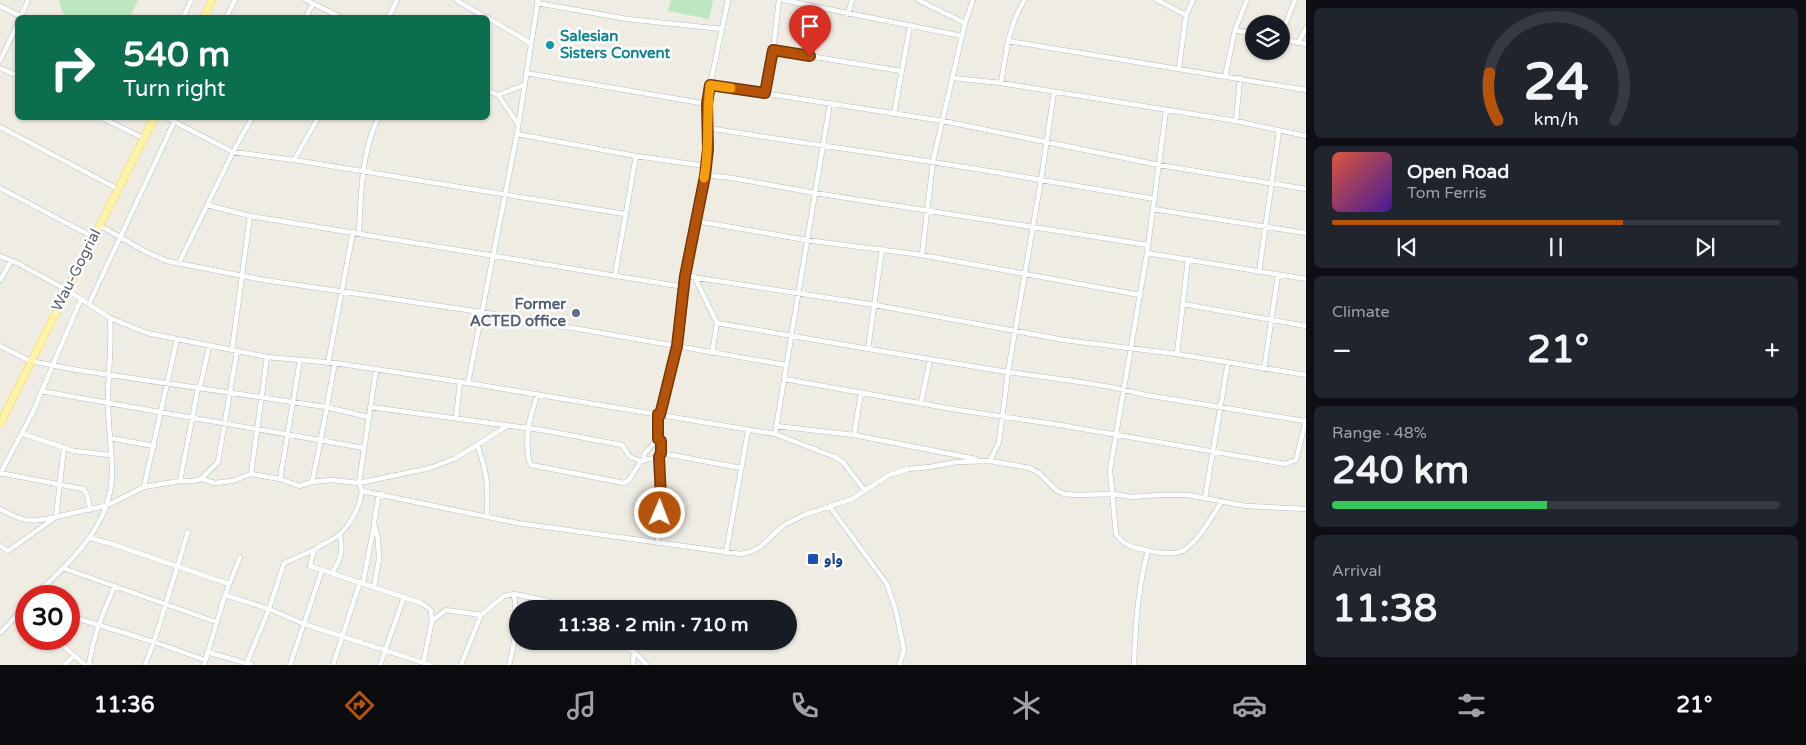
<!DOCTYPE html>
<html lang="en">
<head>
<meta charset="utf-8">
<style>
	:root { --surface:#171b24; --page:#20242c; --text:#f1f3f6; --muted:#9ea1a6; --line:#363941; --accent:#b45309 }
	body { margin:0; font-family:"Varela Round","Noto Sans Arabic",sans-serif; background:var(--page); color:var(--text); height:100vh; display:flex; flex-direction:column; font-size:19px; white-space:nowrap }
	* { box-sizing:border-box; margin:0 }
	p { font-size:16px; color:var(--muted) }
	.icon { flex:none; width:28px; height:28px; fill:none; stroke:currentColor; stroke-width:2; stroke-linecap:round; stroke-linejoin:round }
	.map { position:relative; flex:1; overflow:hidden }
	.sheet { display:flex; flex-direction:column; gap:8px; padding:8px; background:#0d0f14; width:500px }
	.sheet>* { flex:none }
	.top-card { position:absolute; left:15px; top:15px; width:475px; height:105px; border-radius:8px; box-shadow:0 1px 4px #0004; background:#0b6e4f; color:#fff; overflow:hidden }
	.tools { position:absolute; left:1245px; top:15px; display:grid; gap:10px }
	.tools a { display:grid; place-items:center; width:45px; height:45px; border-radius:50%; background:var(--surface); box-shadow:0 1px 4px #0004; font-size:25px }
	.speed { position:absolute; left:15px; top:585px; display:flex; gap:10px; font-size:25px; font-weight:700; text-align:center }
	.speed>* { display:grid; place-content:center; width:65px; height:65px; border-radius:50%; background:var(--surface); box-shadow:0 1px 4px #0004; line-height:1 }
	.speed .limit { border:8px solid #d22; background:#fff; color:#111 }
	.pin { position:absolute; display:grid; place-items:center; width:42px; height:42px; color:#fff; margin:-51px -21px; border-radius:50% 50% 50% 0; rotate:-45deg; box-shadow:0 0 5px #0007 }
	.pin .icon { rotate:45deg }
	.me { position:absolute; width:55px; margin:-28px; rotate:1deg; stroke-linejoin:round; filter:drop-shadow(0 0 4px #0008) }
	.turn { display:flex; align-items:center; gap:18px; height:105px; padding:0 25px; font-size:22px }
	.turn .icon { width:65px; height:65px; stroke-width:2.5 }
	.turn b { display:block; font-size:35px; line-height:42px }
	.big { font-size:38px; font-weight:700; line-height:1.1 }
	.sheet .widget { flex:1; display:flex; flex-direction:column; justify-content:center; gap:8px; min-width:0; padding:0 18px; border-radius:8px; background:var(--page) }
	.sheet .dial { align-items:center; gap:0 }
	.dial svg { height:130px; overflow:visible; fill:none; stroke:var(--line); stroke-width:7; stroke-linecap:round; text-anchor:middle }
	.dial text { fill:var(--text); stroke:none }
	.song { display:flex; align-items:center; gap:15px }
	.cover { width:60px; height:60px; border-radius:8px; background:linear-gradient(135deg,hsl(10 70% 55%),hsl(260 70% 35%)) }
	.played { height:5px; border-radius:2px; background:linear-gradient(90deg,var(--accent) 65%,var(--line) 65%) }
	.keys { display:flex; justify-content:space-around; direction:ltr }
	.heat { display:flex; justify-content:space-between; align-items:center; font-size:28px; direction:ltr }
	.charge { height:8px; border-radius:4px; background:linear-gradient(90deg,#34c759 48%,var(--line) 0) }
	.trip { position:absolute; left:509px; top:600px; width:288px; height:50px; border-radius:25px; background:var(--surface); box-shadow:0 1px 4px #0004; font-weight:700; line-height:50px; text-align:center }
	.dock { display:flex; height:80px; justify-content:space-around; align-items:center; background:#090b0e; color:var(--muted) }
	.dock .icon { width:35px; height:35px }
	.dock .on { color:var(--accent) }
	.dock b { font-size:22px; color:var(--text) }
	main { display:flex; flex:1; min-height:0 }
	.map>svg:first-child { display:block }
	.green { fill:#bde8bf }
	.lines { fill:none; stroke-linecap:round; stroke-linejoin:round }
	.minor-casing { stroke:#b8bbc0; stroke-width:5.5 }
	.primary-casing { stroke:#fbd050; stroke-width:8 }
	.minor { stroke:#fff; stroke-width:4.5 }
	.primary { stroke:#fff3a8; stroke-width:7 }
	.route-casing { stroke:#753606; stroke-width:12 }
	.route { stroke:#b45309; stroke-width:9 }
	.slow { stroke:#f59e0b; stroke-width:9 }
	.culture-dot { fill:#0f9aa8; stroke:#fff; stroke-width:2 }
	.service-dot { fill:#5c6f8a; stroke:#fff; stroke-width:2 }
	.transit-dot { fill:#1a4fb4; stroke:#fff; stroke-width:2 }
	.labels { text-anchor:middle; stroke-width:5; stroke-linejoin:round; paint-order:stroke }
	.culture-label { font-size:15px; font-weight:bold; fill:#0d838f; stroke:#fff; text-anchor:start }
	.street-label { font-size:15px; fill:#5b5f65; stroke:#fff }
	.service-label { font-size:15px; font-weight:bold; fill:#4e5e75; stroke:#fff; text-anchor:end }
	.transit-label { font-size:15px; font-weight:bold; fill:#164399; stroke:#fff; text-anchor:start }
</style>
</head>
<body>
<main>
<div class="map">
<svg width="1306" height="665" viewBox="0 0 1306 665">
	<rect width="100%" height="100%" fill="#efede3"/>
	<path class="green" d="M59 0H138L130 17 67 18 62 11Z
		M671 0H713L709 19 668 11Z"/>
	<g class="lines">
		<g class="minor-casing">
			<path id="minor" d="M306 0 342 18
				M456 0 487 18
				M783 0 962 36
				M918 0 965 23
				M1157 0 1186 15
				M537 3 627 19 722 29
				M0 6 24 18
				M848 14 852 0
				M20 18 28 0
				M183 18 191 0
				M226 18 235 0
				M305 18 313 4
				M388 18 397 0
				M488 18 530 43
				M1235 30 1254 34
				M1281 35 1295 0
				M1281 39 1306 44
				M1008 41 1306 90
				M1298 43 1306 28
				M773 50 901 71
				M0 61 18 23
				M0 68 18 76
				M1179 68 1186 15 1193 0
				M526 73 707 104
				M1225 77 1235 30 1247 0
				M953 78 1001 83 1236 121 1306 136
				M1001 83 1008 41 1014 21 1024 0
				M710 85 943 121 1159 165 1306 189
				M488 91 498 95 518 124
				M1054 92 1041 180 1155 199
				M765 93 773 50 779 0
				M498 95 524 85
				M1166 111 1147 253 1110 470 1116 534C1123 545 1134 548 1146 550 1154 552 1168 554 1177 553 1195 549 1212 516 1222 501
				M894 114 910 26
				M102 118 143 138
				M167 118 233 152 294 160 625 214
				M1236 121 1240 78
				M0 127 118 189
				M708 128C819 146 930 160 1041 180L1008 372 999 442 990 461
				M517 134 636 156 706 166
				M294 160 318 118
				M705 175 732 178 815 193 1148 245
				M0 188 93 237
				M207 205 250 216 684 287
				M1153 209 1306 233
				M696 221 806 240 922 255 1140 295
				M99 225 146 252 167 261 264 280 481 312 786 365
				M359 233C361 194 361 154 378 118
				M1147 253 1306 279
				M922 255 933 161 965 23 973 0
				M0 256 17 263 67 290 110 318 147 333 267 357 335 363 468 383 775 434 835 457 843 462 865 491
				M179 263 233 152 252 118
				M1259 272 1279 131
				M615 275 636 156
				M685 276 875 305 1064 340 1177 354 1306 375
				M694 276 717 323
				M0 280 11 261
				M89 304 176 118
				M1183 304 1306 326
				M0 346 30 361 77 370 326 407 368 417
				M868 349 882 249
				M232 350 250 216
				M712 353 717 323C810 339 902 355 995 370 1046 378 1096 382 1146 395L1305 421
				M1177 354 1188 259
				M328 363 353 232
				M1264 369 1278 275
				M376 370 359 483 362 491 517 523 741 554 752 551 760 547 784 525 804 515 852 499 889 475 908 469 930 467 956 462 990 461 1030 468 1039 473 1056 490 1064 494 1077 495 1113 494 1132 497 1158 495H1188L1246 506 1306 509
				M784 379 958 410 1060 425 1285 464 1296 460 1306 420
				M468 383 517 134 538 0
				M41 391 364 448
				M537 394C535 406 529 418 528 430 527 438 527 460 531 465L624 483 629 480 641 461 659 457
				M921 403 930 359
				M370 407 542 430 622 445 630 457 641 461
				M658 415V439L661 441V453L659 457 661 498 658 543
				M660 415 677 346 685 276 708 149 707 104 710 85 728 0
				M456 418 460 382
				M776 426 854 435 861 393
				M23 434 74 451 110 455
				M775 434 830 103
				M854 435 976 459
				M110 438 154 446
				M477 445C488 473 488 488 487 517
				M661 453 741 468
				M644 460V454L658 439
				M0 473 83 489 87 494 90 510
				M0 474 32 414 81 299
				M251 474 267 357
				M201 479 218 462 237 351
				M280 479 300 360
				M180 481 198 388 201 383 209 346
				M312 482C321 443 327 403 335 363
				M144 487 177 339
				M1205 498 1228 362
				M830 507 887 584 896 611 904 650 899 665
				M0 509C24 522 30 523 56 517L64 448
				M90 538 112 544 229 584
				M0 546 8 551 56 517 108 505 144 487 180 481H192L201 479 215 483 232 481 251 474 280 479 299 486 312 482 331 480 359 483 430 468 456 458 507 426
				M726 553 748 431
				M63 568 216 622
				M322 570 421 603 431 610 432 621 446 610 481 615
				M332 573C342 557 343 552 340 534
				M363 583 374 526
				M374 587 379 559 378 539 374 523 379 494
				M225 595 269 609 304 624 430 665
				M35 596C70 561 111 527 112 474 112 450 108 426 108 401 108 373 112 346 110 318
				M69 616 154 642 205 660
				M0 633 26 606
				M55 639 85 665
				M617 641 634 652 647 665
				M207 652 252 665
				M425 664 424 659 432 621
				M64 665 74 656
				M89 665C93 636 103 612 115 586
				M145 665 154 642 188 532
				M204 665 225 595 240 557
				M246 665 269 609 284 563 314 550
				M290 665 322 570 310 566 314 550C322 544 334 540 341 533 352 522 360 506 362 491
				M333 665 360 582
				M380 665 404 597
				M461 665 481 615 504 596 514 594 548 601 565 609
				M509 665C516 637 518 622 514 594
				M633 665 634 652
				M1134 665C1135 628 1138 586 1148 551"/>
		</g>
		<g class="primary-casing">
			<path id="primary" d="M204 18 212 0
				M0 424 154 118"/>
		</g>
		<use href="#minor" class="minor"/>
		<use href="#primary" class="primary"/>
	</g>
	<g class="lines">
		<g class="route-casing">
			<path id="route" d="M660 513 661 498 659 457 661 453V441L658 439V414L660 415 677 346 685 276 705 176 708 149 707 104 710 85 765 93 773 50 810 56"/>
		</g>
		<use href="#route" class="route"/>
		<path class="slow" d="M704 178C710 147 706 116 710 85L731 88"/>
	</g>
	<circle class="culture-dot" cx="550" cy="45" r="5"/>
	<circle class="service-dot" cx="576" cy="313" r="5"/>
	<rect class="transit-dot" x="807" y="553" width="12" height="12" rx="2.5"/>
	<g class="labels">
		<g class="culture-label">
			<text x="560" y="41">Salesian<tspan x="560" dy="17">Sisters Convent</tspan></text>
		</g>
		<g class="street-label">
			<text transform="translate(76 270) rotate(-63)" y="5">Wau-Gogrial</text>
		</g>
		<g class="service-label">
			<text x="566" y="309">Former<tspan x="566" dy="17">ACTED office</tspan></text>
		</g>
		<g class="transit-label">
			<text x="824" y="564">واو</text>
		</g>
	</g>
</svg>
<div class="tools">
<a><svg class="icon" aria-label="layers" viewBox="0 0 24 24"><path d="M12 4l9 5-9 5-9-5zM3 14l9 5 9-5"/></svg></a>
</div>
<div class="speed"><div class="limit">30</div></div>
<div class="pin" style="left:810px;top:56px;background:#d93025"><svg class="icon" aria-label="arrive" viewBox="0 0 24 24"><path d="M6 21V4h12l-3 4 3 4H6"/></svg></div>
<svg class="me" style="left:660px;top:513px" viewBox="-20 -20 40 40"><circle r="17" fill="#b45309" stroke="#fff" stroke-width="3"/><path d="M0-11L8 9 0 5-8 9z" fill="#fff"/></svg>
<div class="trip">11:38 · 2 min · 710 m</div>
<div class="top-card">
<div class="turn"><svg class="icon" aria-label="right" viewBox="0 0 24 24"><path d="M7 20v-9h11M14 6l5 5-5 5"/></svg><div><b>540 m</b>Turn right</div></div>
</div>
</div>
<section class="sheet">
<div class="widget dial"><svg viewBox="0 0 100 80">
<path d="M14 69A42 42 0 1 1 86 69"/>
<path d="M14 69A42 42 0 0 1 9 40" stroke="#b45309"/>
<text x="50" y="56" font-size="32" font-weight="700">24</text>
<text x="50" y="72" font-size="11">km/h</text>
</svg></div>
<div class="widget">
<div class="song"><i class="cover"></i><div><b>Open Road</b><p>Tom Ferris</p></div></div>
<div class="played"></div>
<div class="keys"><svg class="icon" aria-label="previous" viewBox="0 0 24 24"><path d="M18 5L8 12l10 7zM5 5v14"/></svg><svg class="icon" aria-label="pause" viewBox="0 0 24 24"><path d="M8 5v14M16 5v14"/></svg><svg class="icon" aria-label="next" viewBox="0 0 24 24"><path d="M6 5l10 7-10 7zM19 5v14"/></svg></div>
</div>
<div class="widget"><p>Climate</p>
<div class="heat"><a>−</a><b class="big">21°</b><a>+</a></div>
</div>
<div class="widget"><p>Range · 48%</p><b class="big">240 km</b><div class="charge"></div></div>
<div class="widget"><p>Arrival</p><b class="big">11:38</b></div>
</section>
</main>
<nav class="dock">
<b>11:36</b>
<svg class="icon on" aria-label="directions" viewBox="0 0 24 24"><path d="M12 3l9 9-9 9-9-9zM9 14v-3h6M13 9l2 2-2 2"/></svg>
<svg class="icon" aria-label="music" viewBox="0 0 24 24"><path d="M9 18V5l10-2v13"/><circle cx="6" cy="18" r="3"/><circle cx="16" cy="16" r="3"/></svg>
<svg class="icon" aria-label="phone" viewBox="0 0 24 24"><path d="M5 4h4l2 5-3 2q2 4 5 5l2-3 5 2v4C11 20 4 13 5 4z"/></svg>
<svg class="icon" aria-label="climate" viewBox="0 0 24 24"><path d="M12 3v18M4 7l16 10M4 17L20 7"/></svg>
<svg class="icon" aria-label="car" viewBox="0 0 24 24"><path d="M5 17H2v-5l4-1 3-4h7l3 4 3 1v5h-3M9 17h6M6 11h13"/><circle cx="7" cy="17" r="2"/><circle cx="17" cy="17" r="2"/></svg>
<svg class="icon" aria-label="filters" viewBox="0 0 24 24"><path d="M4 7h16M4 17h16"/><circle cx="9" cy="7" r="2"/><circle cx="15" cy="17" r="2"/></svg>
<b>21°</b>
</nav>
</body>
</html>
